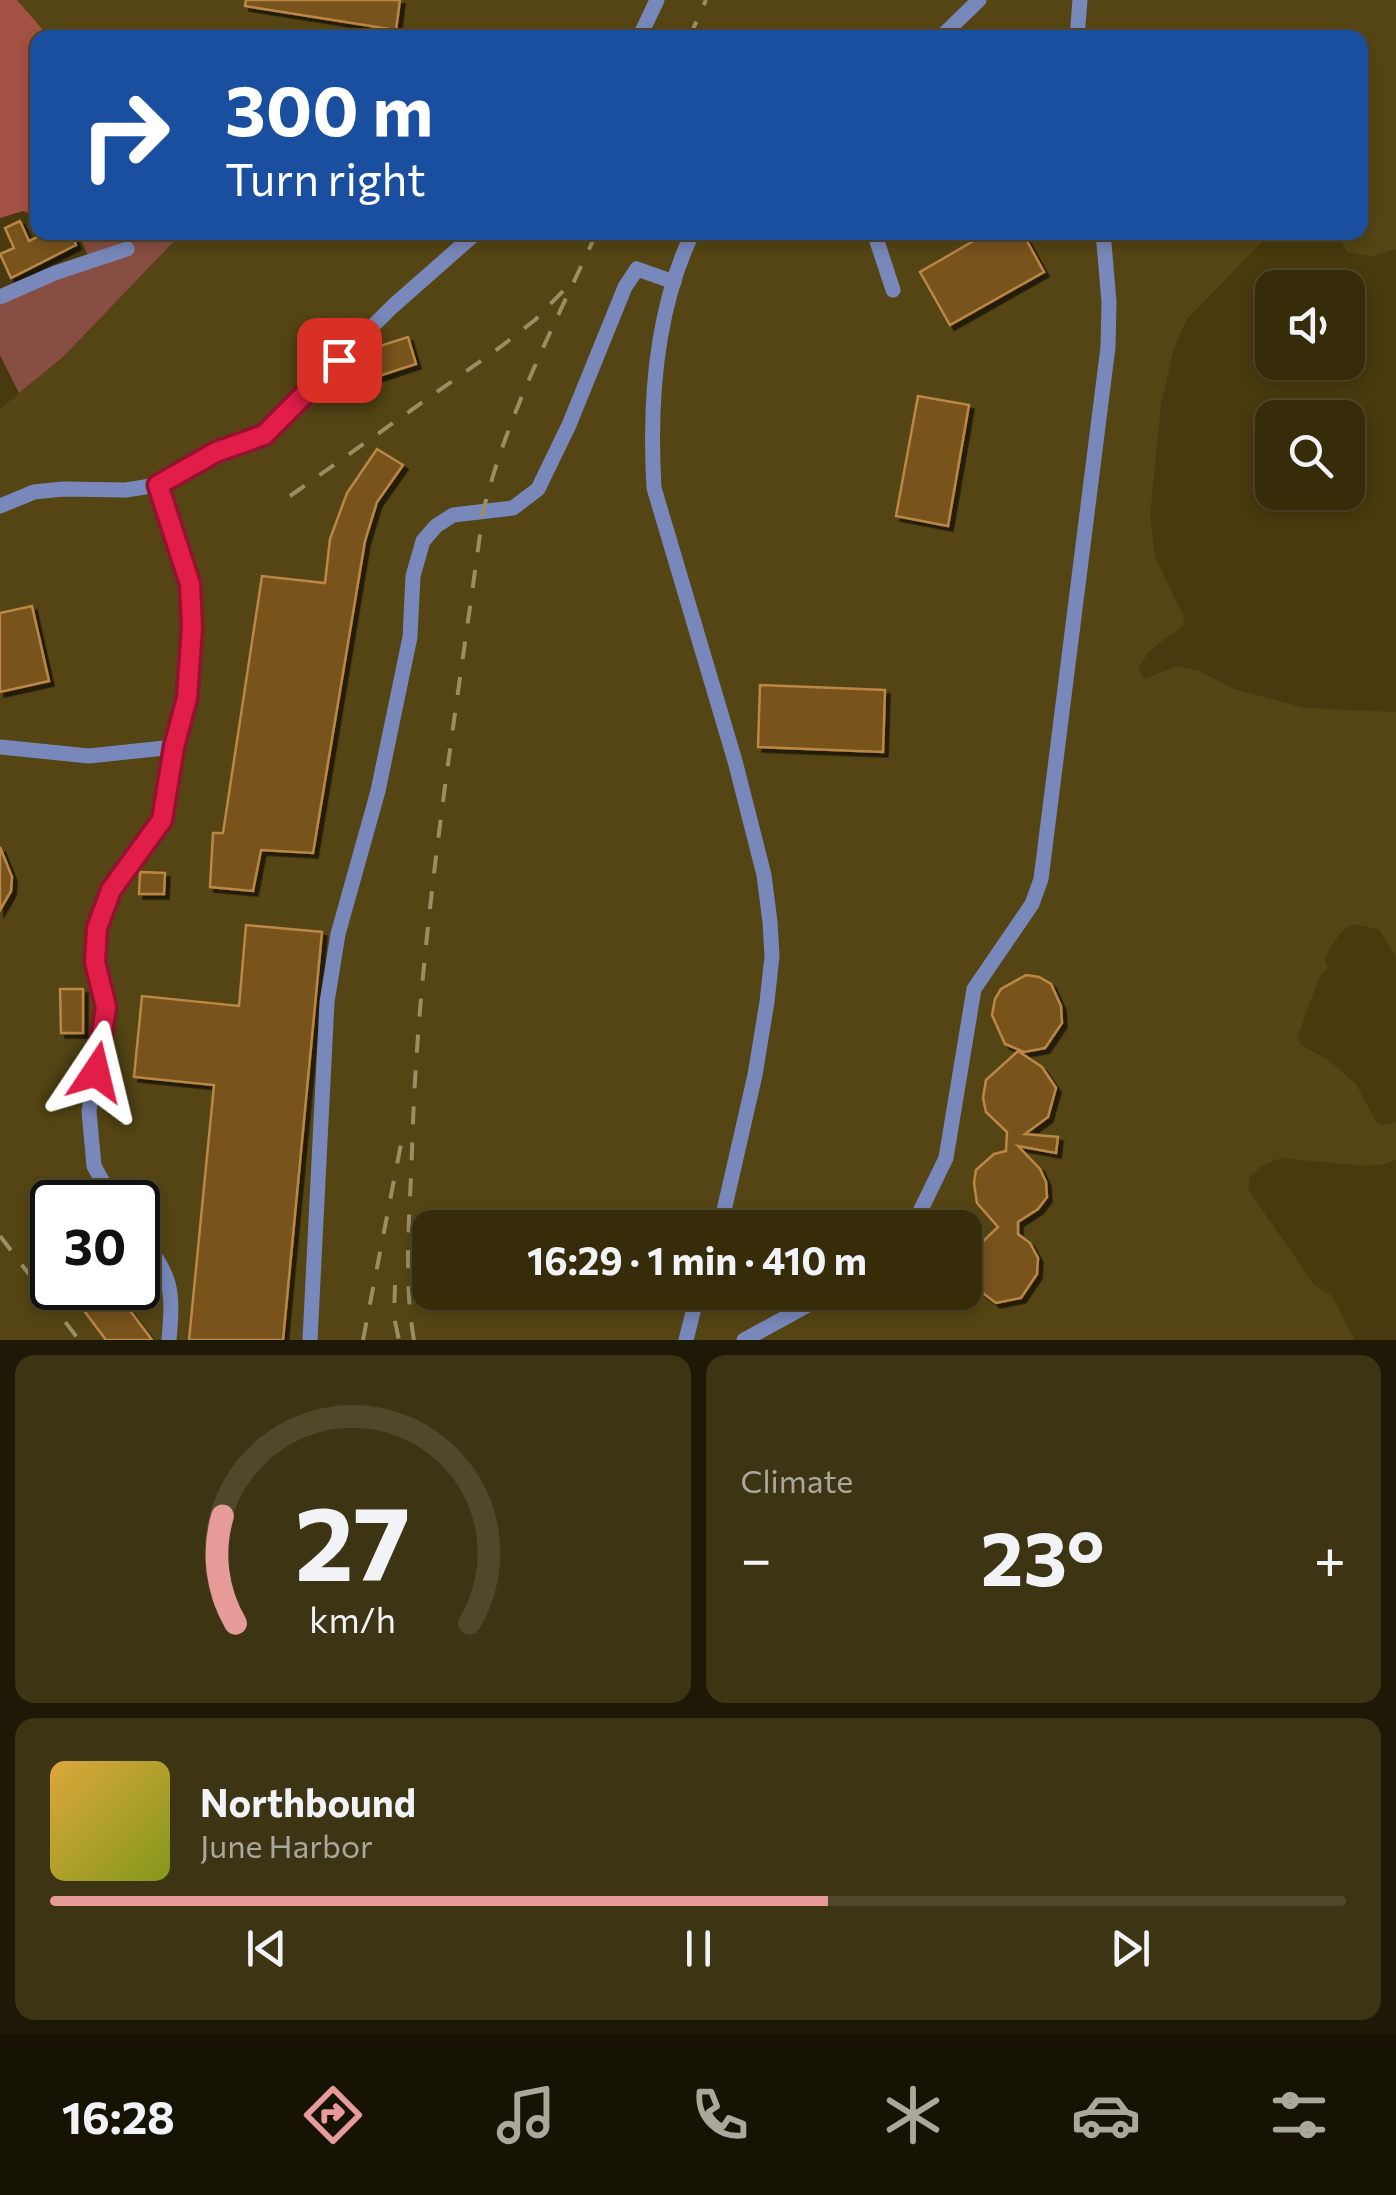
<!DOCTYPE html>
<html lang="en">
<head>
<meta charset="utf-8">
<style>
	:root { --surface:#362c0a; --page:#3d3413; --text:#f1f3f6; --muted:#aaa79c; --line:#50482b; --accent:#e69b98 }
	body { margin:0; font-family:Commissioner,sans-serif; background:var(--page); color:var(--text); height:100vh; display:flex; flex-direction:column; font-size:38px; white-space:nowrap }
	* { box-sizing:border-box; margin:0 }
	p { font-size:32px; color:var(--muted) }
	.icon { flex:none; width:55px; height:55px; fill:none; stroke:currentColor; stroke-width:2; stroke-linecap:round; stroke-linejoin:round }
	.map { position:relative; height:1340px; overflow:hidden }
	.drawer { display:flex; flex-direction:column; gap:15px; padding:15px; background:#1e1806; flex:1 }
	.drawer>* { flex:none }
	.guide { position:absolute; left:30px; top:30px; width:1338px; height:210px; border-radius:20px; box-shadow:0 5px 15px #0003,0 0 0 2px var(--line); background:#1a4fa0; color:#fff; overflow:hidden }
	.tools { position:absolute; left:1255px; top:270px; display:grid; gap:20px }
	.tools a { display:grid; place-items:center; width:110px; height:110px; border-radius:20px; background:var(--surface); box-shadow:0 5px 15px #0003,0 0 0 2px var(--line); font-size:50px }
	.speed { position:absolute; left:30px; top:1180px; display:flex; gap:20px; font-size:50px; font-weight:700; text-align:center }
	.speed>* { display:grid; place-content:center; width:130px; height:130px; border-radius:50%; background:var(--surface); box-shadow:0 5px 15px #0003,0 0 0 2px var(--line); line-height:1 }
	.speed .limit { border:5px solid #111; border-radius:15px; background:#fff; color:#111 }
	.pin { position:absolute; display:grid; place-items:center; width:85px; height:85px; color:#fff; margin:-42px; border-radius:20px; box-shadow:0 5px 15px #0006 }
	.me { position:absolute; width:110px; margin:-55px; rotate:10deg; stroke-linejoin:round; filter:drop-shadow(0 0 8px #0008) }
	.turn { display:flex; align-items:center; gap:35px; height:210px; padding:0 30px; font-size:45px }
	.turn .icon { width:130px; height:130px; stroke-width:2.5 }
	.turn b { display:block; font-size:70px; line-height:85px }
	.big { font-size:75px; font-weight:700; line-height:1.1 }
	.drawer .tile { flex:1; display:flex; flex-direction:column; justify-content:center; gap:15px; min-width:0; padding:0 35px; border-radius:20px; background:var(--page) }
	.drawer .dial { align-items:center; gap:0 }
	.dial svg { height:260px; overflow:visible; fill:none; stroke:var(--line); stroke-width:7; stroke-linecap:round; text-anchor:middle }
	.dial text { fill:var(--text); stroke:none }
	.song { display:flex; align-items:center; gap:30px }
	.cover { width:120px; height:120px; border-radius:15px; background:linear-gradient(135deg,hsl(40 70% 55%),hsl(70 70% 35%)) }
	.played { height:10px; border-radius:5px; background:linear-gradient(90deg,var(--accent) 60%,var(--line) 60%) }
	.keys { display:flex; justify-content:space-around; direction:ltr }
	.heat { display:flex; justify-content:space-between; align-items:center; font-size:55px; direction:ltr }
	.drawer .tiles { flex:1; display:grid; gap:15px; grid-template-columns:1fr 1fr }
	.tile:last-child { grid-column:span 2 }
	.trip { position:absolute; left:412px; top:1210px; width:570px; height:100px; border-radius:20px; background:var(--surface); box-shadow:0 5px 15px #0003,0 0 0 2px var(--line); font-weight:700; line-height:100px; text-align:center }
	.tab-bar { display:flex; height:160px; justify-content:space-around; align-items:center; background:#161204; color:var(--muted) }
	.tab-bar .icon { width:70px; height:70px }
	.tab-bar .selected { color:var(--accent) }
	.tab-bar b { font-size:45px; color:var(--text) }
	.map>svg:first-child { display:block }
	.built { fill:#554514; fill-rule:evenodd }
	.green { fill:#884e43 }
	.forest { fill:#a55143 }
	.building { fill:#78521e; stroke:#bb8745; stroke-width:2.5; filter:url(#shadow) }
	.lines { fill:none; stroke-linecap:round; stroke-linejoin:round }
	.minor { stroke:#7888ba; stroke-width:15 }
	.rail { stroke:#9b8e64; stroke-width:4; stroke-dasharray:18 18; stroke-linecap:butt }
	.route-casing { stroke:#92132f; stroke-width:25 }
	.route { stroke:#e11d48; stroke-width:18 }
</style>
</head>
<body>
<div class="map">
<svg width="1396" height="1340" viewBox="0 0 1396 1340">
	<defs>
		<filter id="shadow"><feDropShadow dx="4.5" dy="4.5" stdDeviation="0" flood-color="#0009"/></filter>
	</defs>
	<rect width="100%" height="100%" fill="#483a0e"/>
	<path class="built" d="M17 0H1396V249L1373 256 1361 255 1347 252 1340 239 1339 233 1360 232V38H49Z
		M182 233H1271L1187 319 1174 348 1161 404 1150 517 1155 557 1183 615 1184 625 1150 650 1138 669 1145 679 1176 666 1200 671 1234 689 1305 708 1396 712V957L1379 929 1353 924 1342 931 1329 950 1325 959 1328 968 1320 976 1298 1035 1301 1045 1327 1059 1356 1084 1376 1122 1382 1125 1396 1122V1159L1386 1164 1365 1166 1281 1158 1261 1166 1250 1177 1248 1189 1314 1285 1332 1296 1355 1340H0V409L63 357ZM52 1202H138V1288H52ZM430 1228H965V1292H430Z"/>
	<path class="green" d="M78 233H182L63 357 19 393 0 355V298L90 260Z"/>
	<path class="forest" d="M0 0H17L49 37 38 38 37 216 23 211 0 218Z"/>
	<path class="building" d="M246 0H400L396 30 245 6Z
		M20 221 29 241 47 232H71L76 245 11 278 0 254 14 248 5 228Z
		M989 232H1022L1044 272 950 325 920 272Z
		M408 337 416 364 373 378 364 351Z
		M918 396 969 405 948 526 896 516Z
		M377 449 403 465 377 502 365 541 313 853 261 850 253 891 210 887 213 833H223L262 576 325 583 330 539 347 493Z
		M32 606 49 681 0 692V613Z
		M760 685 885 690 883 752 758 747Z
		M0 847 12 877 11 891 0 910Z
		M140 872 165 873 164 894H139Z
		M246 925 322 932 283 1340H189L214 1085 134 1077 142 996 239 1006Z
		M1026 975 1039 977 1051 984 1061 1006 1062 1023 1045 1048 1024 1052 1005 1044 992 1015 995 999 1001 989Z
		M60 989H83V1033H61Z
		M1018 1051 1042 1067 1056 1088 1048 1117 1025 1134 1058 1137 1056 1153 1018 1146 1040 1169 1046 1182 1047 1197 1038 1209 1018 1222V1234L1030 1243 1038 1258 1037 1274 1021 1298 996 1303 971 1284 967 1270 973 1251 998 1227 977 1203 974 1183 976 1170 994 1154 1006 1151 1007 1132 986 1112 983 1098 986 1080Z
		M67 1288H113L152 1340H106Z"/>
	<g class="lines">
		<path class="minor" d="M639 38 657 0
			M940 38 979 0
			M1077 38 1080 0
			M693 232C655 310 649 403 654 488L735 761 764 875 770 922 772 956 767 1002 755 1075 720 1228
			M874 232 893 290
			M0 297 55 273 127 249
			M0 506 34 492 63 489 126 490 157 485 216 452 263 435 393 306 477 232
			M0 747 89 756 174 747
			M114 1202 94 1166 89 1111 106 1007 95 962 97 928 111 891 162 820 174 747 187 697 192 628 189 584 157 485
			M912 1228 946 1158 974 989 1032 904 1041 879 1108 347 1109 302 1103 232
			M138 1233C171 1277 174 1285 169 1340
			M310 1340 327 1002 338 934 378 791 410 637 413 576 423 541 436 526 453 515 513 508 538 489 569 425 625 287 637 269 674 282
			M686 1340 698 1292
			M744 1340 832 1292"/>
		<path class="rail" d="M689 38 706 0
			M290 496 499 348 535 320 565 289
			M0 1236 79 1340
			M395 1285 394 1317 399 1340
			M363 1340 401 1144
			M414 1340C403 1278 410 1214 412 1151 418 937 455 724 483 512 507 414 555 324 597 232"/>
	</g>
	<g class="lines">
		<g class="route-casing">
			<path id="route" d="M96 1072 106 1007 95 962 97 928 111 890 162 820 174 747 187 698 192 628 190 584 158 485 216 452 264 435 339 360"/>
		</g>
		<use href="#route" class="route"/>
	</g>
</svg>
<div class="tools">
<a><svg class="icon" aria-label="sound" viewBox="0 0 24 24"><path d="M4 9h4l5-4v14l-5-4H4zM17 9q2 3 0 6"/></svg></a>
<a><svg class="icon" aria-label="search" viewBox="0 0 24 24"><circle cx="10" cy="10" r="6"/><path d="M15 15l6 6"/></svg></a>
</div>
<div class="speed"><div class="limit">30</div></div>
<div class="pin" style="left:339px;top:360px;background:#d93025"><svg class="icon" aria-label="arrive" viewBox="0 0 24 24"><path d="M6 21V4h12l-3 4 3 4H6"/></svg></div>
<svg class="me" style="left:96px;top:1072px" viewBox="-20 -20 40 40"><path d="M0-17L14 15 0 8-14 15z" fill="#e11d48" stroke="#fff" stroke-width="4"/></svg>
<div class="trip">16:29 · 1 min · 410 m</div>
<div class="guide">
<div class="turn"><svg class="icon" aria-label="right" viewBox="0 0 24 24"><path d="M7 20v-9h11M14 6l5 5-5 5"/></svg><div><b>300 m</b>Turn right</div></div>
</div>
</div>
<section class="drawer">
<div class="tiles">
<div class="tile dial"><svg viewBox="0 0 100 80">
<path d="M14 69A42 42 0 1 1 86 69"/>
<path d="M14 69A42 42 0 0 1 10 36" stroke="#e69b98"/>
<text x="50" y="56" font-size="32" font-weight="700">27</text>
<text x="50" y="72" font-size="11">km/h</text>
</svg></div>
<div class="tile"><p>Climate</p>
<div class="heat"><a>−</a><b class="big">23°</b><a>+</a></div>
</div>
<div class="tile">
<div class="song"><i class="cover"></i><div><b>Northbound</b><p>June Harbor</p></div></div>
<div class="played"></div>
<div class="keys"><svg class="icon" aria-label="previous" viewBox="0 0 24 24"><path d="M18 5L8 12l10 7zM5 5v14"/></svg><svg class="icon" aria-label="pause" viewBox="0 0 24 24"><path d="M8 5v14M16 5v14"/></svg><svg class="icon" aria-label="next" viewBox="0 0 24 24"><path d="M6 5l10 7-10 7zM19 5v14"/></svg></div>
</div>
</div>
</section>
<nav class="tab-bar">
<b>16:28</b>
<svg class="icon selected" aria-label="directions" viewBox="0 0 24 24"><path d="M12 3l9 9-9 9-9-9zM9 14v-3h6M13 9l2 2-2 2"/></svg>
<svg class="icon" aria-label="music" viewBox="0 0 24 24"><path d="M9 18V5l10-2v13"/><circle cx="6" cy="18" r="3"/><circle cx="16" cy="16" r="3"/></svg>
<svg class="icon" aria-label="phone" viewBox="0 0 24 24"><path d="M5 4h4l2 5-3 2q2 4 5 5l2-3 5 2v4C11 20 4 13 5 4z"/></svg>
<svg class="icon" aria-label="climate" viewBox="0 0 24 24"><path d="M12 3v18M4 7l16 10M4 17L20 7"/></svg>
<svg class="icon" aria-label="car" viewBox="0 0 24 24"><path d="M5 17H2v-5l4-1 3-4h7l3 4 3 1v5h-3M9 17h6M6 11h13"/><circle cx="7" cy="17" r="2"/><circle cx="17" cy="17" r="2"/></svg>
<svg class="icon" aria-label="filters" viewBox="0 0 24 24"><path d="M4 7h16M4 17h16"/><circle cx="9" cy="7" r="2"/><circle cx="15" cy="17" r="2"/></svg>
</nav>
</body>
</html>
